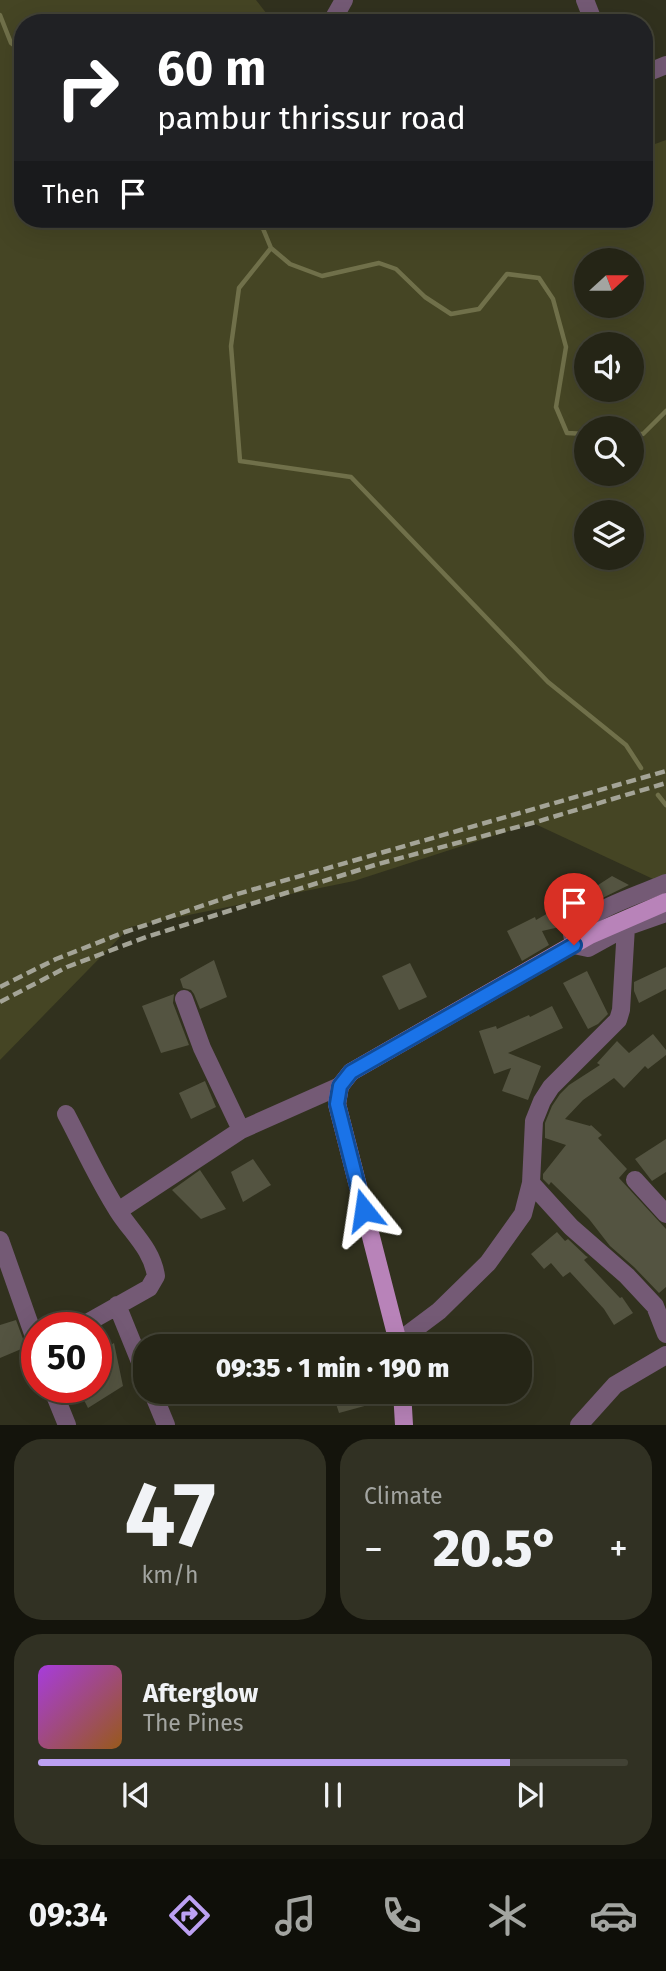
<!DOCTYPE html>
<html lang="en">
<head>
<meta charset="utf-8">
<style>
	:root { --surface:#252516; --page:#313123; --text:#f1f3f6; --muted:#a3a5a1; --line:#424235; --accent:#bca0f2 }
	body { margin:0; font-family:"Fira Sans",sans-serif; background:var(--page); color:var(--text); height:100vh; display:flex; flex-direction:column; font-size:26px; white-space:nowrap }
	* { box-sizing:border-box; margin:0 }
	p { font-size:23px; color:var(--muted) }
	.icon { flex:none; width:38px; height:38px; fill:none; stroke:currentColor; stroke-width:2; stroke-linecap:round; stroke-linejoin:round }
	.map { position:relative; height:1425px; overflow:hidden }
	.drawer { display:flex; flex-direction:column; gap:14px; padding:14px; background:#14140c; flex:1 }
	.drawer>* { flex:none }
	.guide { position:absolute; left:14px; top:14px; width:639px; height:214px; border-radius:28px; box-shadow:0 7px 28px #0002,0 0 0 2px var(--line); background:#202124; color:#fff; overflow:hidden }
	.needle { width:46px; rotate:69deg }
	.fabs { position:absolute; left:574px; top:248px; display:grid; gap:14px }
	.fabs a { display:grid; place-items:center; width:70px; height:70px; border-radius:50%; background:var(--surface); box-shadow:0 7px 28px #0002,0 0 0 2px var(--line); font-size:35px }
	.speed { position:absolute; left:21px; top:1312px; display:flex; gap:14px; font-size:35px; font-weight:700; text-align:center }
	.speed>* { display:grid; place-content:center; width:91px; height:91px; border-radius:50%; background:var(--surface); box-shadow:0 7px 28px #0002,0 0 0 2px var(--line); line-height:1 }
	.speed .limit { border:10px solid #d22; background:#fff; color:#111 }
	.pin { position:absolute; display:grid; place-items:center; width:60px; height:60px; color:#fff; margin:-72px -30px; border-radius:50% 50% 50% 0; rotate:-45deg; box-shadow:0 0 7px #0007 }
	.pin .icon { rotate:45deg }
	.me { position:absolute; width:77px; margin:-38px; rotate:345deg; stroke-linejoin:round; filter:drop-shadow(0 0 5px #0008) }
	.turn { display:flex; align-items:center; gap:24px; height:147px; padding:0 28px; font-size:32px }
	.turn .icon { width:91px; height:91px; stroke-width:2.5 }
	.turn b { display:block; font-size:49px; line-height:60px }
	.then { display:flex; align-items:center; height:66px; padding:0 28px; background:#0003; gap:14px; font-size:26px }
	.big { font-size:52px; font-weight:800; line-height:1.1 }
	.drawer .card { flex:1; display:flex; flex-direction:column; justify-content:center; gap:10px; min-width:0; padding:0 24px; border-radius:28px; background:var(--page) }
	.drawer .dial { align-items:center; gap:0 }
	.dial b { font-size:91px; line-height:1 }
	.song { display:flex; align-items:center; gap:21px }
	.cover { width:84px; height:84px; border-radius:10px; background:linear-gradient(135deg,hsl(280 70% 55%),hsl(30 70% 35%)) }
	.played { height:7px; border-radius:4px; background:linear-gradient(90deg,var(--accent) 80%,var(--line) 80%) }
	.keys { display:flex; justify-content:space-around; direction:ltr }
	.heat { display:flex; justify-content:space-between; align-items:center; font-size:38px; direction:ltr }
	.drawer .tiles { flex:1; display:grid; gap:14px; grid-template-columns:1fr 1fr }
	.card:last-child { grid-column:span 2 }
	.trip { position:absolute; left:133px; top:1334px; width:399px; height:70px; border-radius:28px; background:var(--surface); box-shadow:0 7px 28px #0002,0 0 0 2px var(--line); font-weight:800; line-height:70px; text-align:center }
	.tab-bar { display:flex; height:112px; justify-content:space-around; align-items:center; background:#0f0f09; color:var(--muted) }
	.tab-bar .icon { width:49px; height:49px }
	.tab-bar .selected { color:var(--accent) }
	.tab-bar b { font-size:32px; color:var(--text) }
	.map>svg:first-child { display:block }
	.green { fill:#454524; fill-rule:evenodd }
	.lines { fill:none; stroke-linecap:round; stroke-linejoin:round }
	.stream { stroke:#70704a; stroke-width:4.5 }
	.building { fill:#545441 }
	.minor { stroke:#745a75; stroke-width:18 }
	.major { stroke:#b883b9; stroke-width:18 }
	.rail { stroke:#a4a497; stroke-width:4.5; stroke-dasharray:10 5; stroke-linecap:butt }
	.route-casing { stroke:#114b97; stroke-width:18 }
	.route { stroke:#1a73e8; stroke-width:12 }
</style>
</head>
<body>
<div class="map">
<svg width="666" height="1425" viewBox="0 0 666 1425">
	<rect width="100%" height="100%" fill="#31311e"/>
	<path class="green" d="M0 0H256L274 23H23V219H644V148L666 140V885L533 823 354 881 130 927 0 1060ZM586 261H632V306H586ZM586 345H632V390H586ZM586 429H632V474H586ZM586 513H632V558H586Z"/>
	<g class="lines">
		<path class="stream" d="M0 15 11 43 23 52
			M259 219 271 248 290 264 322 276 379 263 396 269 425 297 451 314 479 309 507 274 539 278 553 299 566 347 556 407 567 433 586 434
			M271 248 239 288 231 346 240 461 351 477 548 682 626 745 641 768
			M632 434H643L666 411
			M658 795 666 805"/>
	</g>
	<path class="building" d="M612 876 629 885 582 908 571 917 564 926 542 931 549 945 522 961 507 931 535 917 536 920 573 899 575 900Z
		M214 960 227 997 200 1009 194 994 191 990 183 988 180 979Z
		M410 963 427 997 399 1010 382 976Z
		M666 967V989L639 1003 634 991V982Z
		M587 971 608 1014 598 1024 588 1029 563 983Z
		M174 994 173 1003 189 1045 161 1053 142 1006Z
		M552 1006 563 1028 508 1053 541 1066 528 1100 502 1091 511 1068 494 1074 479 1031 496 1026 497 1029 529 1015 530 1017Z
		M653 1034 666 1050V1055L648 1069 645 1066 624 1088 614 1078 583 1100 565 1119 590 1126 591 1125 602 1135 598 1138 627 1169 619 1178 666 1229V1287L659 1293 634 1267 610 1246 589 1219 551 1182 549 1185 543 1179V1174L566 1145 545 1138V1123L552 1106 560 1094 569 1085 600 1065 597 1063 617 1041 629 1053Z
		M205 1081 216 1107 191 1119 179 1093Z
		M666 1139V1172L652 1181 635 1159Z
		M253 1159 271 1185 243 1202 231 1172Z
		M200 1170 226 1209 201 1219 172 1190Z
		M557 1232 565 1241 568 1239 586 1256 588 1257 584 1260 620 1298 622 1297 633 1313 614 1325 604 1309 570 1272 563 1277 551 1263 544 1269 531 1254Z
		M16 1320 26 1347 0 1358V1325Z
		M114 1343 123 1386 88 1408 78 1388H96V1354Z
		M332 1391H375L379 1402 339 1413Z"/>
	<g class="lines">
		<path class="minor" d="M585 0 594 23
			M331 23 344 0
			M644 74 666 65
			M666 883C644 893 582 912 572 934L574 945 588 948 626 927 666 913
			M184 999 202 1048 241 1130 340 1086
			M66 1114C83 1146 98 1180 118 1211 132 1233 152 1249 156 1276L149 1288 78 1328
			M635 1180 666 1214
			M531 1183 571 1227 627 1276 655 1306 666 1334
			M118 1211 241 1130
			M0 1240 37 1345
			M117 1305 145 1374
			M399 1341 439 1311 488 1263 523 1214 531 1183 534 1121 542 1101 551 1087 618 1020 621 1010 626 927
			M52 1388 67 1425
			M152 1391 166 1425
			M579 1425 615 1385 666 1355"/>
		<path class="major" d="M399 1346 337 1104 340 1086 351 1072 590 935 666 902
			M402 1391 404 1425"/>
		<path class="rail" d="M0 987 56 959 125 932 234 895 666 771
			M0 1002 67 967 146 937 378 864 536 822 666 783"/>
	</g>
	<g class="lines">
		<g class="route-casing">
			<path id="route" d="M364 1210 337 1104 340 1086 351 1072 574 945"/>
		</g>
		<use href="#route" class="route"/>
	</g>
</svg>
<div class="fabs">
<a><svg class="needle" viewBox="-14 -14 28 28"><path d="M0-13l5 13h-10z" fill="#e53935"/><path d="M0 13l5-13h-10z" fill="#a3a5a1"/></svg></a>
<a><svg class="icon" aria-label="sound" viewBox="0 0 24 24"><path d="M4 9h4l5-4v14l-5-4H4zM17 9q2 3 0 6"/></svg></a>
<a><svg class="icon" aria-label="search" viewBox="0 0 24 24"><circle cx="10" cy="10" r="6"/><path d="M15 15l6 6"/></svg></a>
<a><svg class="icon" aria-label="layers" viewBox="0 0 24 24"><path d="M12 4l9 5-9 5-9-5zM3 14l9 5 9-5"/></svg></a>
</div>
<div class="speed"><div class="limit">50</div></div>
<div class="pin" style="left:574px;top:945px;background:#d93025"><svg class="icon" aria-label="arrive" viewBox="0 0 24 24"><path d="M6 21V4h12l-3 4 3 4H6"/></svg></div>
<svg class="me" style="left:364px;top:1210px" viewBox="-20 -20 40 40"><path d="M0-17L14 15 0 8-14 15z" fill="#1a73e8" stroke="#fff" stroke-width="4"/></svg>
<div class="trip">09:35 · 1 min · 190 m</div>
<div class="guide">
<div class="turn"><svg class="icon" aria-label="right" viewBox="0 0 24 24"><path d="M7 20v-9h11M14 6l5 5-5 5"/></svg><div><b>60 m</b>pambur thrissur road</div></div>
<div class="then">Then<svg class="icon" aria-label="arrive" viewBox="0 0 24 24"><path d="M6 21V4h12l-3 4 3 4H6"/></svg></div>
</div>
</div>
<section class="drawer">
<div class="tiles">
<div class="card dial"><b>47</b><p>km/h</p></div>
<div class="card"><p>Climate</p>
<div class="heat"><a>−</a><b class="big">20.5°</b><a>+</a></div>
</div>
<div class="card">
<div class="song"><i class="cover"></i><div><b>Afterglow</b><p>The Pines</p></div></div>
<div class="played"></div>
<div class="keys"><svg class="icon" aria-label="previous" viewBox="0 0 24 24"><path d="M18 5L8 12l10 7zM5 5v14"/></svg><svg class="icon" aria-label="pause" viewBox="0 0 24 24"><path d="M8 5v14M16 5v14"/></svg><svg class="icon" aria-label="next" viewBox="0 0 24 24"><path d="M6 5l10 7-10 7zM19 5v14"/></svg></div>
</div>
</div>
</section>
<nav class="tab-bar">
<b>09:34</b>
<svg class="icon selected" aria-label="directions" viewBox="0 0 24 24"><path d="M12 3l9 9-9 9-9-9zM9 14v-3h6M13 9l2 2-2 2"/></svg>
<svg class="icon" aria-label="music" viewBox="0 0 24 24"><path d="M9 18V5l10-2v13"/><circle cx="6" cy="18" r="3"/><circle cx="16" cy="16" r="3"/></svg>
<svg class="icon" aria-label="phone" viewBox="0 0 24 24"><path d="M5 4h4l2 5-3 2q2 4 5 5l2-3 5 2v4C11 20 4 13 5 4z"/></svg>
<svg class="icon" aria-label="climate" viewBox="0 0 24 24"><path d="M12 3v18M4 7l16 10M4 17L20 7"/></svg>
<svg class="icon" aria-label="car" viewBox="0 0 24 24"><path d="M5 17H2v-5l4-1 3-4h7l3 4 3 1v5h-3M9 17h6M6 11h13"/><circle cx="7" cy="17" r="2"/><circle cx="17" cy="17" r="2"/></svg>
</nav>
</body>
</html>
